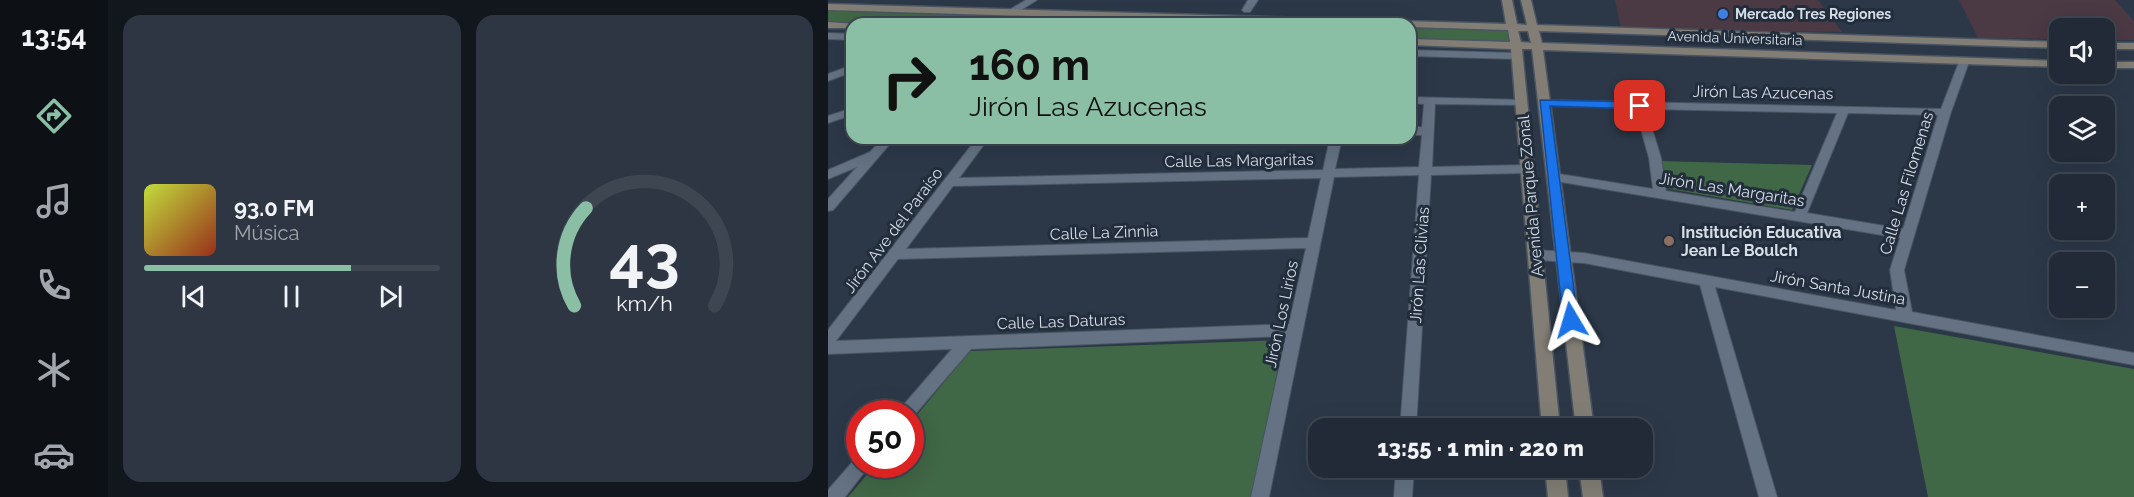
<!DOCTYPE html>
<html lang="es">
<head>
<meta charset="utf-8">
<style>
	:root { --surface:#212a36; --page:#2d3642; --text:#f1f3f6; --muted:#a2a7ad; --line:#3e4651; --accent:#8abfa5 }
	body { margin:0; font-family:Raleway,sans-serif; background:var(--page); color:var(--text); height:100vh; display:flex; flex-direction:column; font-size:22px; white-space:nowrap }
	* { box-sizing:border-box; margin:0 }
	p { font-size:20px; color:var(--muted) }
	.icon { flex:none; width:33px; height:33px; fill:none; stroke:currentColor; stroke-width:2; stroke-linecap:round; stroke-linejoin:round }
	.map { position:relative; flex:1; overflow:hidden }
	.side { display:flex; flex-direction:column; gap:15px; padding:15px; background:#12171e; width:720px }
	.side>* { flex:none }
	.banner { position:absolute; left:18px; top:18px; width:570px; height:126px; border-radius:18px; box-shadow:0 6px 24px #0002,0 0 0 2px var(--line); background:#8abfa5; color:#111; overflow:hidden }
	.controls { position:absolute; left:1221px; top:18px; display:grid; gap:12px }
	.controls a { display:grid; place-items:center; width:66px; height:66px; border-radius:12px; background:var(--surface); box-shadow:0 6px 24px #0002,0 0 0 2px var(--line); font-size:30px }
	.speed { position:absolute; left:18px; top:400px; display:flex; gap:12px; font-size:30px; font-weight:700; text-align:center }
	.speed>* { display:grid; place-content:center; width:78px; height:78px; border-radius:50%; background:var(--surface); box-shadow:0 6px 24px #0002,0 0 0 2px var(--line); line-height:1 }
	.speed .limit { border:9px solid #d22; background:#fff; color:#111 }
	.pin { position:absolute; display:grid; place-items:center; width:51px; height:51px; color:#fff; margin:-26px; border-radius:12px; box-shadow:0 3px 9px #0006 }
	.me { position:absolute; width:66px; margin:-33px; rotate:353deg; stroke-linejoin:round; filter:drop-shadow(0 0 4px #0008) }
	.turn { display:flex; align-items:center; gap:21px; height:126px; padding:0 24px; font-size:27px }
	.turn .icon { width:78px; height:78px; stroke-width:2.5 }
	.turn b { display:block; font-size:42px; line-height:51px }
	.side .widget { flex:1; display:flex; flex-direction:column; justify-content:center; gap:9px; min-width:0; padding:0 21px; border-radius:18px; background:var(--page) }
	.side .dial { align-items:center; gap:0 }
	.dial svg { height:156px; overflow:visible; fill:none; stroke:var(--line); stroke-width:7; stroke-linecap:round; text-anchor:middle }
	.dial text { fill:var(--text); stroke:none }
	.song { display:flex; align-items:center; gap:18px }
	.cover { width:72px; height:72px; border-radius:9px; background:linear-gradient(135deg,hsl(70 70% 55%),hsl(10 70% 35%)) }
	.played { height:6px; border-radius:3px; background:linear-gradient(90deg,var(--accent) 70%,var(--line) 70%) }
	.keys { display:flex; justify-content:space-around; direction:ltr }
	.side .tiles { flex:1; display:grid; gap:15px; grid-template-columns:repeat(2,1fr) }
	.trip { position:absolute; left:480px; top:418px; width:345px; height:60px; border-radius:18px; background:var(--surface); box-shadow:0 6px 24px #0002,0 0 0 2px var(--line); font-weight:800; line-height:60px; text-align:center }
	main { display:flex; flex:1; min-height:0 }
	.dock { display:flex; flex-direction:column; width:108px; justify-content:space-around; align-items:center; background:#0d1116; color:var(--muted) }
	.dock .icon { width:42px; height:42px }
	.dock .on { color:var(--accent) }
	.dock b { font-size:27px; color:var(--text) }
	.map>svg:first-child { display:block }
	.commercial { fill:#4b3944 }
	.green { fill:#406746 }
	.lines { fill:none; stroke-linecap:round; stroke-linejoin:round }
	.minor-casing { stroke:#4a5562; stroke-width:2 }
	.secondary-casing { stroke:#4a5562; stroke-width:3 }
	.minor { fill:#647283; fill-rule:evenodd }
	.secondary { fill:#827e76; fill-rule:evenodd }
	.route { fill:#1a73e8; stroke:#114b97; stroke-width:1.5 }
	.shop-dot { fill:#3f7fe0; stroke:#232e3d; stroke-width:2 }
	.education-dot { fill:#8d6e63; stroke:#232e3d; stroke-width:2 }
	.labels { text-anchor:middle; stroke-width:6; stroke-linejoin:round; paint-order:stroke }
	.far-poi-label { font-size:14px; font-weight:bold; fill:#d5dde7; stroke:#232e3d; text-anchor:start }
	.far-street-label { font-size:14px; fill:#d5dde7; stroke:#232e3d }
	.street-label { font-size:16px; fill:#d5dde7; stroke:#232e3d }
	.poi-label { font-size:16px; font-weight:bold; fill:#d5dde7; stroke:#232e3d; text-anchor:start }
</style>
</head>
<body>
<main>
<nav class="dock">
<b>13:54</b>
<svg class="icon on" aria-label="directions" viewBox="0 0 24 24"><path d="M12 3l9 9-9 9-9-9zM9 14v-3h6M13 9l2 2-2 2"/></svg>
<svg class="icon" aria-label="music" viewBox="0 0 24 24"><path d="M9 18V5l10-2v13"/><circle cx="6" cy="18" r="3"/><circle cx="16" cy="16" r="3"/></svg>
<svg class="icon" aria-label="phone" viewBox="0 0 24 24"><path d="M5 4h4l2 5-3 2q2 4 5 5l2-3 5 2v4C11 20 4 13 5 4z"/></svg>
<svg class="icon" aria-label="climate" viewBox="0 0 24 24"><path d="M12 3v18M4 7l16 10M4 17L20 7"/></svg>
<svg class="icon" aria-label="car" viewBox="0 0 24 24"><path d="M5 17H2v-5l4-1 3-4h7l3 4 3 1v5h-3M9 17h6M6 11h13"/><circle cx="7" cy="17" r="2"/><circle cx="17" cy="17" r="2"/></svg>
</nav>
<section class="side">
<div class="tiles">
<div class="widget">
<div class="song"><i class="cover"></i><div><b>93.0 FM</b><p>Música</p></div></div>
<div class="played"></div>
<div class="keys"><svg class="icon" aria-label="previous" viewBox="0 0 24 24"><path d="M18 5L8 12l10 7zM5 5v14"/></svg><svg class="icon" aria-label="pause" viewBox="0 0 24 24"><path d="M8 5v14M16 5v14"/></svg><svg class="icon" aria-label="next" viewBox="0 0 24 24"><path d="M6 5l10 7-10 7zM19 5v14"/></svg></div>
</div>
<div class="widget dial"><svg viewBox="0 0 100 80">
<path d="M14 69A42 42 0 1 1 86 69"/>
<path d="M14 69A42 42 0 0 1 20 19" stroke="#8abfa5"/>
<text x="50" y="56" font-size="32" font-weight="700">43</text>
<text x="50" y="72" font-size="11">km/h</text>
</svg></div>
</div>
</section>
<div class="map">
<svg width="1306" height="497" viewBox="0 0 1306 497">
	<rect width="100%" height="100%" fill="#2c3848"/>
	<path class="commercial" d="M787 0H990L1014 32 793 29Z
		M1131 0H1287L1306 21V40H1277L1276 28H1232L1231 39 1150 38Z"/>
	<path class="green" d="M0 9 507 24H66L0 22Z
		M582 26 680 29 681 43 582 40Z
		M831 161 984 165 964 210 836 188Z
		M1066 326 1306 369V497H1100Z
		M456 340 423 497H20L47 465H82L83 422 142 351Z"/>
	<g class="lines">
		<g class="minor-casing">
			<path id="minor" d="M198 0H209L187 14H181V10Z
				M420 0H430L422 12H416L414 10Z
				M0 33 24 34V40L0 39Z
				M582 50 689 53 694 56 689 59 582 56Z
				M1136 59 1141 62 1123 112 1076 270 1084 312 1306 353V365L887 287 949 497H931L872 285 756 263 708 260 701 255 708 250 756 253 1068 310 1062 270 1072 238 721 180 719 177 725 173 825 189 821 158 807 108 716 106 711 103 716 100 1113 109 1131 62ZM818 109 1009 113 967 212 838 191 833 158ZM1020 113 1110 115 1075 229 979 213Z
				M24 65V72L0 81V74Z
				M582 97 697 100V104L693 105 607 104 604 167 700 165 706 169 700 173 603 175 588 429H572L591 175 506 177 441 497H423L458 336 143 349 82 420V414H70L72 409 124 349 0 354V330L149 138H161L131 178 495 170 502 138H514L507 169 591 167 594 135H582V127H594L596 104 582 103ZM493 178 480 238 78 249 125 186ZM478 248 461 324 8 341 70 259Z
				M24 108V115L0 123V116Z
				M55 138H67L5 210 0 211V199L29 167 0 179V170L42 152Z
				M32 457V465H42L17 497H0V490L27 459Z
				M568 468H586L584 497H566Z"/>
		</g>
		<g class="secondary-casing">
			<path id="secondary" d="M674 0H684L689 24 699 25 693 0H703L709 25 1232 42V48L711 31 714 43 1232 61V67L715 50 766 429H748L704 49H694L732 429H714L683 49 582 45V39L682 42 680 30 582 27V24H471L0 10V4L678 24ZM690 31H700L703 43 693 42Z
				M0 22 29 24H24V28H0Z
				M1276 43H1306V49H1276Z
				M1276 62H1306V68H1276Z
				M717 468H737L740 497H720Z
				M751 468H771L775 497H755Z"/>
		</g>
		<use href="#minor" class="minor"/>
		<use href="#secondary" class="secondary"/>
	</g>
	<path class="route" d="M712 100 812 102 817 106 812 109 722 106 750 320 743 326 735 320Z"/>
	<circle class="shop-dot" cx="895" cy="14" r="6"/>
	<circle class="education-dot" cx="841" cy="241" r="6"/>
	<g class="labels">
		<g class="far-poi-label">
			<text x="907" y="19">Mercado Tres Regiones</text>
		</g>
		<g class="far-street-label">
			<text transform="translate(907 38) rotate(2)" y="5">Avenida Universitaria</text>
		</g>
		<g class="street-label">
			<text transform="translate(935 92) rotate(1)" y="6">Jirón Las Azucenas</text>
			<text transform="translate(411 160) rotate(-1)" y="6">Calle Las Margaritas</text>
			<text transform="translate(1078 183) rotate(-73)" y="6">Calle Las Filomenas</text>
			<text transform="translate(904 189) rotate(9)" y="6">Jirón Las Margaritas</text>
			<text transform="translate(702 196) rotate(-95)" y="6">Avenida Parque Zonal</text>
			<text transform="translate(65 230) rotate(-53)" y="6">Jirón Ave del Paraíso</text>
			<text transform="translate(276 232) rotate(-2)" y="6">Calle La Zinnia</text>
			<text transform="translate(591 265) rotate(-86)" y="6">Jirón Las Clivias</text>
			<text transform="translate(1010 287) rotate(10)" y="6">Jirón Santa Justina</text>
			<text transform="translate(453 314) rotate(-78)" y="6">Jirón Los Lirios</text>
			<text transform="translate(233 321) rotate(-2)" y="6">Calle Las Daturas</text>
		</g>
		<g class="poi-label">
			<text x="853" y="238">Institución Educativa<tspan x="853" dy="18">Jean Le Boulch</tspan></text>
		</g>
	</g>
</svg>
<div class="controls">
<a><svg class="icon" aria-label="sound" viewBox="0 0 24 24"><path d="M4 9h4l5-4v14l-5-4H4zM17 9q2 3 0 6"/></svg></a>
<a><svg class="icon" aria-label="layers" viewBox="0 0 24 24"><path d="M12 4l9 5-9 5-9-5zM3 14l9 5 9-5"/></svg></a>
<a>+</a>
<a>−</a>
</div>
<div class="speed"><div class="limit">50</div></div>
<div class="pin" style="left:812px;top:106px;background:#d93025"><svg class="icon" aria-label="arrive" viewBox="0 0 24 24"><path d="M6 21V4h12l-3 4 3 4H6"/></svg></div>
<svg class="me" style="left:743px;top:320px" viewBox="-20 -20 40 40"><path d="M0-17L14 15 0 8-14 15z" fill="#1a73e8" stroke="#fff" stroke-width="4"/></svg>
<div class="trip">13:55 · 1 min · 220 m</div>
<div class="banner">
<div class="turn"><svg class="icon" aria-label="right" viewBox="0 0 24 24"><path d="M7 20v-9h11M14 6l5 5-5 5"/></svg><div><b>160 m</b>Jirón Las Azucenas</div></div>
</div>
</div>
</main>
</body>
</html>
